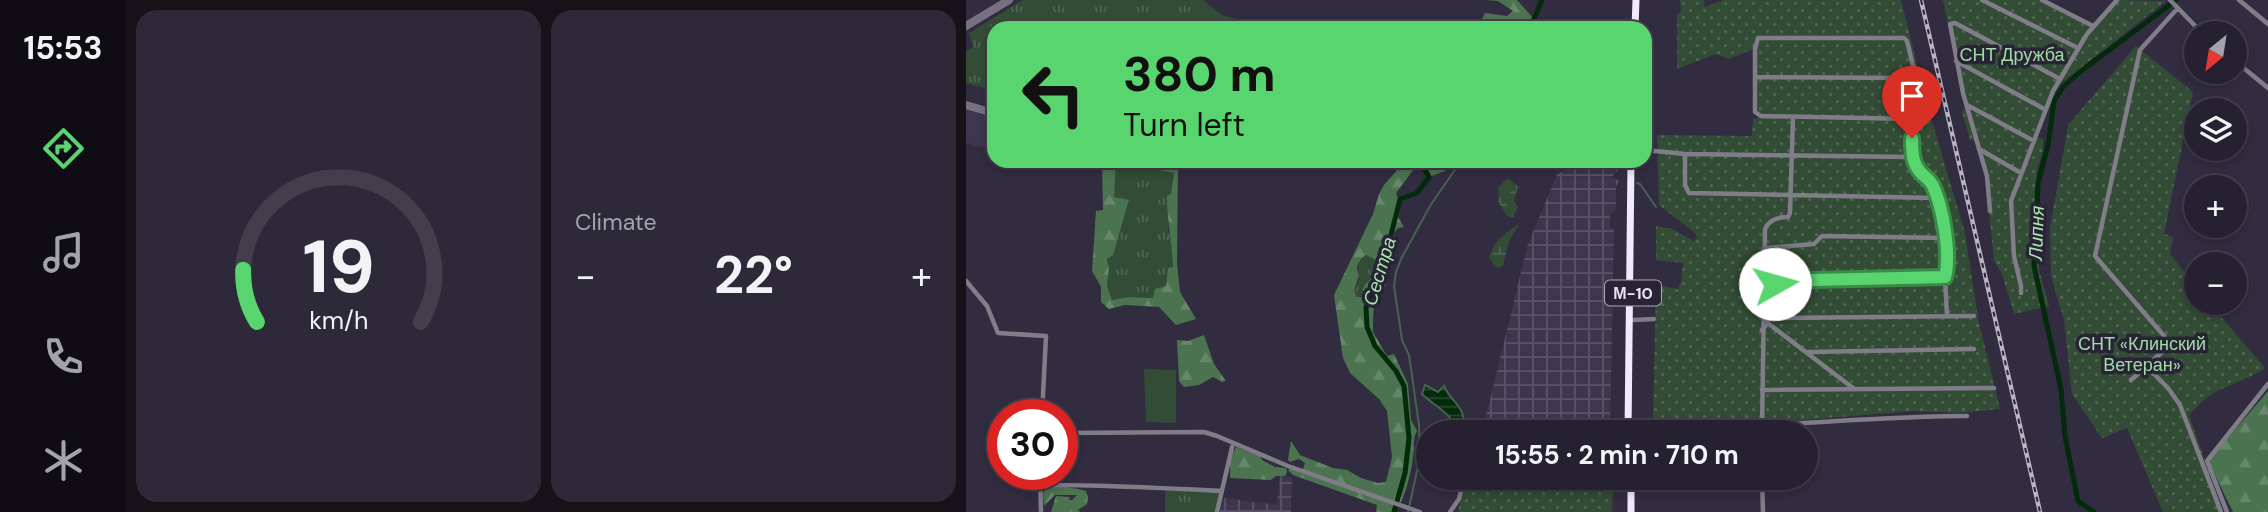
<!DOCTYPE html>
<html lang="en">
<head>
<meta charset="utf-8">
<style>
	:root { --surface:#262130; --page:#2e2938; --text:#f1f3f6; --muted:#a4a3ab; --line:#423e4c; --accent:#59d56f }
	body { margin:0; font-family:"DM Sans",sans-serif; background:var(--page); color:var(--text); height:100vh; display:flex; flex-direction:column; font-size:26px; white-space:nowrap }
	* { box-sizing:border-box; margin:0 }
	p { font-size:23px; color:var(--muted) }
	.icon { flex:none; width:38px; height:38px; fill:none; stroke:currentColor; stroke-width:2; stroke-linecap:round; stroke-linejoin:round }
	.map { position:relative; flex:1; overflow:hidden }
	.drawer { display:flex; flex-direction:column; gap:10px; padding:10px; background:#15121a; width:840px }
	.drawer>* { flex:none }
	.hud { position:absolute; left:21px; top:21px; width:665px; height:147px; border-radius:21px; box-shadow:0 4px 10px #0003,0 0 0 2px var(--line); background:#59d56f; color:#111; overflow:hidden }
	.needle { width:46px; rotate:210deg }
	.tools { position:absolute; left:1218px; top:21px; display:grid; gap:14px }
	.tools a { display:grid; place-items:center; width:63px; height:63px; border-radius:50%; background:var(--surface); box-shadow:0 4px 10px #0003,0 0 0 2px var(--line); font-size:35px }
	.speed { position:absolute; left:21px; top:399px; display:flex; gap:14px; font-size:35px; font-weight:700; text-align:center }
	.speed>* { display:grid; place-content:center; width:91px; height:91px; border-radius:50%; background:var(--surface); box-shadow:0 4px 10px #0003,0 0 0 2px var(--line); line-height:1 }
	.speed .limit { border:10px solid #d22; background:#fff; color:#111 }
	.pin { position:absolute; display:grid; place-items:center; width:60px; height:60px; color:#fff; margin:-72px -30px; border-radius:50% 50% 50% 0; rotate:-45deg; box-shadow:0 0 7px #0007 }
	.pin .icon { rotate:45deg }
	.me { position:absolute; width:77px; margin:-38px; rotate:83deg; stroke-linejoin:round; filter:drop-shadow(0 0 5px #0008) }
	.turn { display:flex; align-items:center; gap:24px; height:147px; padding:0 21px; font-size:32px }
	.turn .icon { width:91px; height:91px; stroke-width:2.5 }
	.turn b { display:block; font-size:49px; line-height:60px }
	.big { font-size:52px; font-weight:700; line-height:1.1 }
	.drawer .tile { flex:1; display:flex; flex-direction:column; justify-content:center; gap:10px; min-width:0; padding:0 24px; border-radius:21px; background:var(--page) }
	.drawer .dial { align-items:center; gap:0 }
	.dial svg { height:182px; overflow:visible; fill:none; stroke:var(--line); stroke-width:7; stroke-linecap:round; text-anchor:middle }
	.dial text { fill:var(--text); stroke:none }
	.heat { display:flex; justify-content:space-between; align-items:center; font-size:38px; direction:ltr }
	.drawer .tiles { flex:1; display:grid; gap:10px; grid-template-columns:repeat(2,1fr) }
	.trip { position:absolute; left:450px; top:420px; width:402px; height:70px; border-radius:35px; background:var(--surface); box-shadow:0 4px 10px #0003,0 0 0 2px var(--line); font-weight:700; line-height:70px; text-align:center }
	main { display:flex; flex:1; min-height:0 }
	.dock { display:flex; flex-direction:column; width:126px; justify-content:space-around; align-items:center; background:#0f0d13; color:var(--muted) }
	.dock .icon { width:49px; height:49px }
	.dock .selected { color:var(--accent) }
	.dock b { font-size:32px; color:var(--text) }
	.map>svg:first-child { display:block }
	.built { fill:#3d364f }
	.industrial { fill:url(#industrial-grid) }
	.grass { fill:url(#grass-tufts) }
	.forest { fill:url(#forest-firs); fill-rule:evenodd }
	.wetland { fill:url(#wetland-marsh) }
	.garden { fill:url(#garden-dots) }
	.pitch { fill:#334c35 }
	.water { fill:url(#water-rules); stroke:#476250; stroke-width:2 }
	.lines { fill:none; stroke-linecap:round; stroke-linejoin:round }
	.stream { stroke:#476250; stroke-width:2 }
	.river { stroke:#032a0b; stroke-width:5 }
	.taxiway { stroke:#767082; stroke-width:8 }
	.minor { stroke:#807d88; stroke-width:4.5 }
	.highway { stroke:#efeafe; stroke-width:7 }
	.rail-casing { stroke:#bab5c4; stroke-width:4.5 }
	.rail { stroke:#282335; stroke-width:2; stroke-dasharray:5; stroke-linecap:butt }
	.route-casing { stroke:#3a8a48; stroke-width:18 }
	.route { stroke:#59d56f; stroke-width:12 }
	.labels { text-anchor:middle; stroke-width:7; stroke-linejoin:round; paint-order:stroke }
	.shield { fill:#282335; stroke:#aea9b8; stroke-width:2 }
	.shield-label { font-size:16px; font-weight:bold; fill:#e7e3f0 }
	.park-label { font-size:18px; fill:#9fdda5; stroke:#282335 }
	.water-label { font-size:19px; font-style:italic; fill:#a9e7ae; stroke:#282335 }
</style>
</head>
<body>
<main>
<nav class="dock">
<b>15:53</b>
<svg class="icon selected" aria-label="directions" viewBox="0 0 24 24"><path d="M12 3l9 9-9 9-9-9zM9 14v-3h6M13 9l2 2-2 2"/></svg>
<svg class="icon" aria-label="music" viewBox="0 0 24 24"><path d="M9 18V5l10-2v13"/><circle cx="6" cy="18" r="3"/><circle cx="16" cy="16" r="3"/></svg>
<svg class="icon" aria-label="phone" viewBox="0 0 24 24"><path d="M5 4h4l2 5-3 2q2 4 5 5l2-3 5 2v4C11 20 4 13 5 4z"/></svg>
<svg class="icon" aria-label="climate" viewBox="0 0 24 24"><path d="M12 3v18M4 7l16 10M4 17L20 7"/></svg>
</nav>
<section class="drawer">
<div class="tiles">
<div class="tile dial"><svg viewBox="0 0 100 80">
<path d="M14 69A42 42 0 1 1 86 69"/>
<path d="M14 69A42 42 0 0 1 8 46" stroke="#59d56f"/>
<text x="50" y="56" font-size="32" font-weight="700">19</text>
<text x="50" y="72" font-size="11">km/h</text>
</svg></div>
<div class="tile"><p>Climate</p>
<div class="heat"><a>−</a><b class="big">22°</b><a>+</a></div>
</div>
</div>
</section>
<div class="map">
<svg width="1302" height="512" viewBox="0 0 1302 512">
	<defs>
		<pattern id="industrial-grid" width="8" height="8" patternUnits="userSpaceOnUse" patternTransform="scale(1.75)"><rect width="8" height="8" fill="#3d364f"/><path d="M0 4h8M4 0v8" fill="none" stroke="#595369"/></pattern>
		<pattern id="grass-tufts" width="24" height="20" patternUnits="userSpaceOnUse" patternTransform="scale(1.75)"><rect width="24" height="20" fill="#334c35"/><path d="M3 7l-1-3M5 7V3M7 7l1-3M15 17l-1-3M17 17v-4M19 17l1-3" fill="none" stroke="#516653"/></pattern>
		<pattern id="forest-firs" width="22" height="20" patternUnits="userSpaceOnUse" patternTransform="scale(1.75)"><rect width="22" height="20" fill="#4c7350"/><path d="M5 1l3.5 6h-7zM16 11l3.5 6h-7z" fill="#66876a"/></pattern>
		<pattern id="wetland-marsh" width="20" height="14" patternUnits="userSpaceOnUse" patternTransform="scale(1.75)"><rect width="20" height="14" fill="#334c35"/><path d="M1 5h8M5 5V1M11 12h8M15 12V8" fill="none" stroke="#516653"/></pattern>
		<pattern id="garden-dots" width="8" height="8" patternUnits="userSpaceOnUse" patternTransform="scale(1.75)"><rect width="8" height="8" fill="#334c35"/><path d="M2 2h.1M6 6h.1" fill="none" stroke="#516653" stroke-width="1.8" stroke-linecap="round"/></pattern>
		<pattern id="water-rules" width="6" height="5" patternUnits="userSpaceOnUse" patternTransform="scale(1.75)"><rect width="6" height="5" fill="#032a0b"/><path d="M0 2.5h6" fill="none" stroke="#28492f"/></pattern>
	</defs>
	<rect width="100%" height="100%" fill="#322c40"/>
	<path class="built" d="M0 105 28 113V150L0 143Z"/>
	<path class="industrial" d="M601 161H652L653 164V169L646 177 654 181 650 186V211L644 214V228H648L644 432H516L562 244 592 172H596Z
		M314 476 326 477 325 512H254L258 498 311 505Z"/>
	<path class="grass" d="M57 0H237L256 15 270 19 329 28 345 25 360 28H145L117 26 28 28V91L0 83V51L7 47 3 33Z
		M153 162 208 173 202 229 205 237 207 267 202 268 200 286 188 298 162 297 146 300 141 286 143 269 141 259 147 254 163 201 148 197 150 165Z
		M400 255 410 260 407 276 398 286 395 297H391L388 291 393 280 392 262Z
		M199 488 256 492 251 512H199Z"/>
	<path class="forest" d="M520 0H551L568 19 566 28H512L519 13 541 16 547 11 532 1Z
		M136 161H212L211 263 214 292 230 319 210 325 193 307 159 305 143 309 135 302V287L126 271 130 211 137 210ZM154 162 208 173 205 194 201 196C201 220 206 243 207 267L202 268 200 286 189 289 187 298 162 297 146 300 141 286 143 269 141 259 147 255 163 200 148 197 150 165Z
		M439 161H485L479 171 463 177 456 164 451 165 430 193 434 204 432 217 438 227 432 228 428 233 429 246 428 254 422 259 419 287 408 302 407 320V332L421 356 428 354 442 384 445 420 451 431C446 440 449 448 447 458 446 470 437 508 427 512 423 512 415 512 410 512L411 505 327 475 322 470 325 468 336 472 339 463 333 459 324 462 322 460 325 441 334 455 367 468 381 470 395 478 412 483 420 482 426 457 421 411 413 399 384 373 377 358 368 295 407 214 413 194 418 185ZM400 255 410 260 407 276 398 286 395 297H391L388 291 393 275C389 266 392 261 400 255Z
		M238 335 248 364 260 381 256 382 247 377 233 385 218 387 213 381 211 340 222 341Z
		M1302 391V512H1267L1242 461Z
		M270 447 294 456 296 460 309 467 320 468 321 472 319 476H310L305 480 264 478V460Z
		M87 486C99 487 110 488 120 491L122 497 121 504 112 510 114 512H85L90 496 104 497 103 500H106L111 495H89L78 506 77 493 81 488Z"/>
	<path class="wetland" d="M542 179 552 186 548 201 552 207 547 217 541 216 533 203 532 187Z
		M553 224 543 241 537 266 531 268 523 258C528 240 538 234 553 224Z"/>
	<path class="garden" d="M714 0H738L739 7 757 0H935L961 104 999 233 1012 318 1034 409 990 413 947 411 799 423 687 421 690 285 712 289 715 281 717 263 690 260V226L706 229 728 241 731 238 729 233 693 205 691 135 786 136 787 119 792 118 790 48 763 59 750 54 711 69V15L715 11Z
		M977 0H1080L1126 24 1148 0 1200 1 1094 84 1087 93 1071 137 1077 139V151L1071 169 1069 203 1073 236V270L1083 306 1048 314 1036 274 1028 261 1020 181 1008 140H1004L996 112 999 108Z
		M1170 46 1227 92 1198 234 1207 237 1204 254 1225 281 1230 279V303H1243L1299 368C1284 378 1269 383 1253 390 1241 396 1232 405 1223 415L1257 512H1197L1161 428 1136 438 1106 394 1098 320 1085 276 1084 228 1102 125Z
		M500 478H647L646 512H492Z"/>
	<path class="pitch" d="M178 369 210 370V423L180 422Z"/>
	<path class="water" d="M459 385 472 392 478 386C487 406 502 405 496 432H491C489 415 468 406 456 394Z"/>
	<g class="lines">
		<path class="stream" d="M671 183 674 184 690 207
			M442 512 454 457 453 425 443 355 436 340 428 286 430 272 435 259 464 206 495 161"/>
		<path class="river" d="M560 28 568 19 576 0
			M428 512 439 473 443 438 438 386 430 371 409 346 401 327 400 307 415 275 434 199 451 193 463 177 456 164 457 161
			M1128 512 1112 501 1099 436 1095 389 1068 266 1072 183 1082 145 1088 101 1097 87 1114 72 1210 0"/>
		<path class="taxiway" d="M0 26 43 0
			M0 105 28 113"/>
		<path class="minor" d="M1016 0 1112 48
			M1076 0 1127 26
			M1204 0 1236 33
			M1273 0 1302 24
			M990 61 1080 110
			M1269 61 1302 88
			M790 77 950 78 941 41 938 38H792L789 49V112L795 116 946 119 952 118 953 114
			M1001 105 1068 141
			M1013 149 1055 173
			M679 150 719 154 946 157
			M719 154V185L723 193 971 198
			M1024 211 1021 176 997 93 984 24 989 23 1094 79
			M799 248 848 244 856 236 979 238
			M979 277 981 316
			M0 281 21 306 32 333 80 336 76 415
			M1055 293V286L1048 256 1045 201 1087 91 1121 34 1151 0
			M805 318 1008 316
			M667 320 688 319
			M803 324 887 388
			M796 330C811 314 799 300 809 284L845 280 979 277C984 253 978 207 966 184 961 174 949 170 946 158 944 146 946 131 946 119
			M842 352 1008 349
			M1180 366 1202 388 1214 405 1255 512
			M1165 380 1205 344 1129 256 1174 50 1211 9
			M796 390 1028 388
			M653 432 660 425C700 421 740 427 779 426 853 423 927 416 1001 416
			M796 432 799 229C803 219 812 217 822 217L824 213 827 117
			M96 433 238 432 251 436 322 466 454 512
			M74 474 75 512
			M796 478 797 512
			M81 485C140 485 198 488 256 491
			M618 486H660
			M251 512 267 443
			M484 512 493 499 498 478
			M1261 512 1241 461 1302 384"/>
		<path class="highway" d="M669 28 670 0
			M662 432 665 161
			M665 512V478"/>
		<g class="rail-casing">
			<path id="rail" d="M955 0 1074 512"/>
		</g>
		<use href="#rail" class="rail"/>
	</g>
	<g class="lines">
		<g class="route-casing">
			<path id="route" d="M809 284 845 280 979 277C985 254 977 208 967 186 964 180 961 178 956 174 946 164 946 152 946 138"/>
		</g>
		<use href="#route" class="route"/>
	</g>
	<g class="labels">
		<rect class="shield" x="639" y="280.5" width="56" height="25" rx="5"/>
		<g class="shield-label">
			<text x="667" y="299">М-10</text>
		</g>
		<g class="park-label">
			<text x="1046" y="61">СНТ Дружба</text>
			<text x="1176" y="350">СНТ «Клинский<tspan x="1176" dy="21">Ветеран»</tspan></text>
		</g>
		<g class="water-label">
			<text transform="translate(1070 233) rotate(-88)" y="7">Липня</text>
			<text transform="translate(413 271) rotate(-73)" y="7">Сестра</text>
		</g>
	</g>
</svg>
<div class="tools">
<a><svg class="needle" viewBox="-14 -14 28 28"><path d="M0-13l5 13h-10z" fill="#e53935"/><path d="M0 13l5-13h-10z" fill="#a4a3ab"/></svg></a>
<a><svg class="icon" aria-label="layers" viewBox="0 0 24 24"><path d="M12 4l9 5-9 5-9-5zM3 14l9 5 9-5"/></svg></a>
<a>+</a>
<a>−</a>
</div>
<div class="speed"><div class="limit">30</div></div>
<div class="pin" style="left:946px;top:138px;background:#d93025"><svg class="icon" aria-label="arrive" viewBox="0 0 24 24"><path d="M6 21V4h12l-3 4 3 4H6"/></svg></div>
<svg class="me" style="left:809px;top:284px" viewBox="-20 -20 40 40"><circle r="19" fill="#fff"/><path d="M0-13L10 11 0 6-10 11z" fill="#59d56f"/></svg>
<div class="trip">15:55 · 2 min · 710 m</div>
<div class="hud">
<div class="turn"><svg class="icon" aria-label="left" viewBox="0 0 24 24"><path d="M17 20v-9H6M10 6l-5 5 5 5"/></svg><div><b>380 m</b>Turn left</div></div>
</div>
</div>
</main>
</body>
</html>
